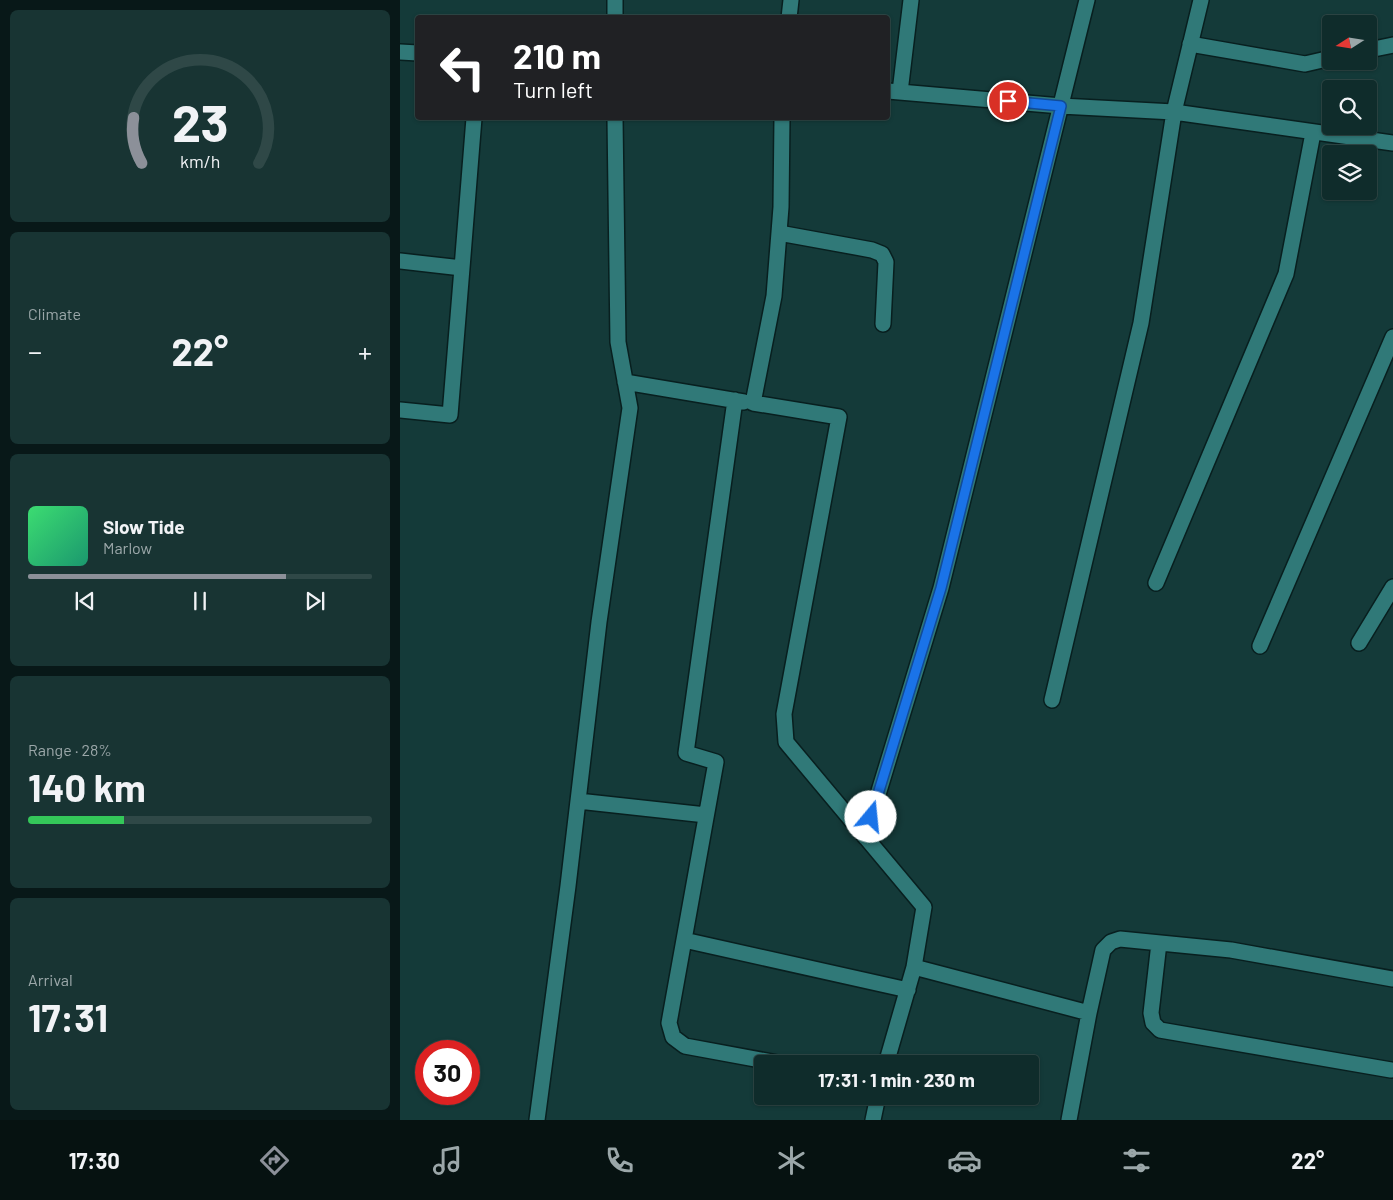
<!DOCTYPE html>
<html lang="en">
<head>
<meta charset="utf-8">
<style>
	:root { --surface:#0f2c2b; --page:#183433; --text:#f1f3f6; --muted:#9ba7a9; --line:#2f4847; --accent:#8c9099 }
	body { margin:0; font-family:Barlow,sans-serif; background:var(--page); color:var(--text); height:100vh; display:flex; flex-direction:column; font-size:19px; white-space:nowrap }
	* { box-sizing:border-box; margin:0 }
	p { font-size:16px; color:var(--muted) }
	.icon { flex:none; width:28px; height:28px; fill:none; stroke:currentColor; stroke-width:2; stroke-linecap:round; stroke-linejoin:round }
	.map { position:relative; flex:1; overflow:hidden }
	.drawer { display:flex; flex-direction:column; gap:10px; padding:10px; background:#081818; width:400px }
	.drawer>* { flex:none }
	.top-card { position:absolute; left:15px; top:15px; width:475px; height:105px; border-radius:5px; box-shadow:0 1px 4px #0004,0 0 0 1px var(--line); background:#202124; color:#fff; overflow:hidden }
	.needle { width:32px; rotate:258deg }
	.controls { position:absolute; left:922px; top:15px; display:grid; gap:10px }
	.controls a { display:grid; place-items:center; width:55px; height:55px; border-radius:5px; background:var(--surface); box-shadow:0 1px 4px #0004,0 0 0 1px var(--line); font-size:25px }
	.speed { position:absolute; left:15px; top:1040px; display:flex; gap:10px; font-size:25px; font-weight:700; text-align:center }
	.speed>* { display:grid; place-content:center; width:65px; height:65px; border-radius:50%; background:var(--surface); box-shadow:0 1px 4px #0004,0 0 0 1px var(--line); line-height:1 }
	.speed .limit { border:8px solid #d22; background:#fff; color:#111 }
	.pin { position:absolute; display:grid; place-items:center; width:42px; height:42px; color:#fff; margin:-21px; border:2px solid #fff; border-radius:50%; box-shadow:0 1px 5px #0007 }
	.me { position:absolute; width:55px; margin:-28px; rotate:17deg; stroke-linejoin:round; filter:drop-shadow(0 0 4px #0008) }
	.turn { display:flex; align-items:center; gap:18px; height:105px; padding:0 15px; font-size:22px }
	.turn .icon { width:65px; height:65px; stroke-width:2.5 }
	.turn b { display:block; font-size:35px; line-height:42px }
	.big { font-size:38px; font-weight:700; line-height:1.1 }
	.drawer .widget { flex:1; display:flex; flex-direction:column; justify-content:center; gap:8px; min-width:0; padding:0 18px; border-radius:8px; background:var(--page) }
	.drawer .dial { align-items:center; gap:0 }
	.dial svg { height:130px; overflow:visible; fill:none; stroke:var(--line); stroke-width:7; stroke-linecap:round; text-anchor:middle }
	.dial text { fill:var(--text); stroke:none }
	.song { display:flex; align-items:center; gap:15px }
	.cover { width:60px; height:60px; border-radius:8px; background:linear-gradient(135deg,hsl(140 70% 55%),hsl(160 70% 35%)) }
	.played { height:5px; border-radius:2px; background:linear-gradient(90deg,var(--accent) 75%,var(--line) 75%) }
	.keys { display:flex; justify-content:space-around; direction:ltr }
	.heat { display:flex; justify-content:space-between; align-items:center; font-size:28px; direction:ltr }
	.charge { height:8px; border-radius:4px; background:linear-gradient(90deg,#34c759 28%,var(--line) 0) }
	.trip { position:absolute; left:354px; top:1055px; width:285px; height:50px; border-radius:5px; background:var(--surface); box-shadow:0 1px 4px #0004,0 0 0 1px var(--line); font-weight:700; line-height:50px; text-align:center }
	.tabs { display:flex; height:80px; justify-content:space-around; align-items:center; background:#061211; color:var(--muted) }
	.tabs .icon { width:35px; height:35px }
	.tabs .active { color:var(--accent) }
	.tabs b { font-size:22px; color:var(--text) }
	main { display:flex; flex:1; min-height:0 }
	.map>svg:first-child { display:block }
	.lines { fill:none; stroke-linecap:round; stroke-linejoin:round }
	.minor-casing { stroke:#081f1f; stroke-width:18 }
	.minor { stroke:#307978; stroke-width:15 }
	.route-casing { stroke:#114b97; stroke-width:12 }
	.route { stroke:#1a73e8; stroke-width:9 }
</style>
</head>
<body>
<main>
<section class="drawer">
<div class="widget dial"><svg viewBox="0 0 100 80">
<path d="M14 69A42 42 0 1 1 86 69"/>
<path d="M14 69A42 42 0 0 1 9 41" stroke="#8c9099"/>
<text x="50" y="56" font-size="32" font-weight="700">23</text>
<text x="50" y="72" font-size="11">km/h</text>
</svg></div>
<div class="widget"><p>Climate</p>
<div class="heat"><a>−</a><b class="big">22°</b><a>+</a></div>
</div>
<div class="widget">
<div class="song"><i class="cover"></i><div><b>Slow Tide</b><p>Marlow</p></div></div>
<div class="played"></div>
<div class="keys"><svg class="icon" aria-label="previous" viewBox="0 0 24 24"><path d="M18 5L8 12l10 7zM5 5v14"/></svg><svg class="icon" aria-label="pause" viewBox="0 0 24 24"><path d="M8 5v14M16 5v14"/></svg><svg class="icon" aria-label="next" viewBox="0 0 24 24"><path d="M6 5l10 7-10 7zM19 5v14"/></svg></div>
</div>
<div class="widget"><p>Range · 28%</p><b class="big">140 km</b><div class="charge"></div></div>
<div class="widget"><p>Arrival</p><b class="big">17:31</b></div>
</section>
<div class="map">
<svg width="993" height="1120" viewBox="0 0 993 1120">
	<rect width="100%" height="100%" fill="#143a39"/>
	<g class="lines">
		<g class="minor-casing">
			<path id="minor" d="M215 18V0
				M389 18 391 0
				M790 44 905 64 931 58
				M969 50 993 45
				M0 52 18 53
				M488 91 661 106 774 112 993 143
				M500 92 511 0
				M382 118 381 207 374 296 353 403 439 417 384 714 386 742 524 907 514 967
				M379 233 472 250 482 254 486 262 483 324
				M0 261 62 268 74 118
				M225 382 344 402
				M335 400 286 753 316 762 269 1023 273 1037 285 1046 383 1064
				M0 410 50 415 62 268
				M756 583 886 274 913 133
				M959 643 993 587
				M860 646 993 337
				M652 700 741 323 774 112 801 0
				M178 801 306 815
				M465 837 541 588 687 0
				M284 940 508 990
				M759 943 751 1013 753 1023 760 1030 991 1070
				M486 1064 514 967 689 1013 703 950 711 942 720 939 831 950 993 979
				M137 1120 168 886 199 622 230 408 218 342 215 118
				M473 1120 478 1096
				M669 1120 689 1013"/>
		</g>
		<use href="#minor" class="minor"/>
	</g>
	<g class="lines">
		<g class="route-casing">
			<path id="route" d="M471 817 541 588 661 106 608 101"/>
		</g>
		<use href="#route" class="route"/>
	</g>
</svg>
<div class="controls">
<a><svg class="needle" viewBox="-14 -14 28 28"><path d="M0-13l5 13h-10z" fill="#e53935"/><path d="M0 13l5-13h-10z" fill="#9ba7a9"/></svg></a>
<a><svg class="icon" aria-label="search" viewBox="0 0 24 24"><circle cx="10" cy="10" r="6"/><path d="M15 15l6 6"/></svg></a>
<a><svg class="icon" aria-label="layers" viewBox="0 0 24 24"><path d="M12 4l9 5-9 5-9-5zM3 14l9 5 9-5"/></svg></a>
</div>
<div class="speed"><div class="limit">30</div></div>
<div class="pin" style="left:608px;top:101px;background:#d93025"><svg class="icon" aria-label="arrive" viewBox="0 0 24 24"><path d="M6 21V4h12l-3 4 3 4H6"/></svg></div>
<svg class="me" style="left:471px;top:817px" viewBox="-20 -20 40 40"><circle r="19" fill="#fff"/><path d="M0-13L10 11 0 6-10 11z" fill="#1a73e8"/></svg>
<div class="trip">17:31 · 1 min · 230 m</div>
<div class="top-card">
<div class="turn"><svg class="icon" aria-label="left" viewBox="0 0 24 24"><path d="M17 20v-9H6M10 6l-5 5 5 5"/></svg><div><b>210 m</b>Turn left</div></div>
</div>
</div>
</main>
<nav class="tabs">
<b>17:30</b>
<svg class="icon active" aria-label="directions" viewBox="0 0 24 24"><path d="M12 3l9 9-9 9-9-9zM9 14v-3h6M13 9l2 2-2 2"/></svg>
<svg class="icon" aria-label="music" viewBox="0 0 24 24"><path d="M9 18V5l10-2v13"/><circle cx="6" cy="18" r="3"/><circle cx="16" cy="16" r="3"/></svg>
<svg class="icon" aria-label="phone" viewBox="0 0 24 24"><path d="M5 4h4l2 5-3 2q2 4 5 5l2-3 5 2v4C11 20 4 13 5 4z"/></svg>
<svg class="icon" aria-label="climate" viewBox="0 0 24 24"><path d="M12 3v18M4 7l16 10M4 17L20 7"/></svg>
<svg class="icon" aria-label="car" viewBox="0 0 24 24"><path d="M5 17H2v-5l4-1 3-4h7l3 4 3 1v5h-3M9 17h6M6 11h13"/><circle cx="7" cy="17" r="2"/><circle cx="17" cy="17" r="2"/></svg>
<svg class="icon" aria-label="filters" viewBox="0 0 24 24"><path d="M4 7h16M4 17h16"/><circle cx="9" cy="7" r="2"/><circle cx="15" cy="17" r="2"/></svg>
<b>22°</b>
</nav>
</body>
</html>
